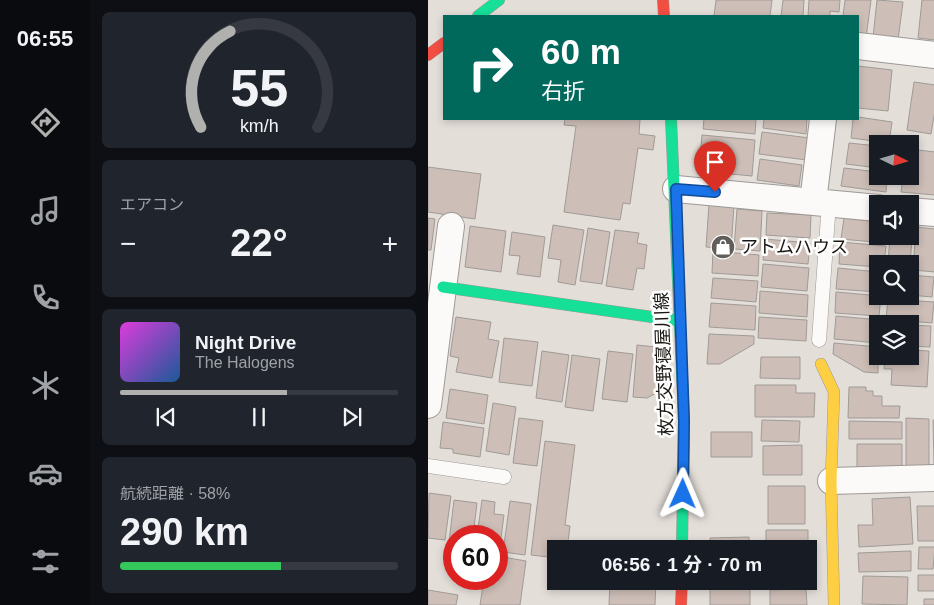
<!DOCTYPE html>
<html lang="ja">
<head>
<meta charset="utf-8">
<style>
	:root { --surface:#171b24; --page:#20242c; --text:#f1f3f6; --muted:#9ea1a6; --line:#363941; --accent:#b0b0af }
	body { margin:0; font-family:Arial,"Noto Sans JP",sans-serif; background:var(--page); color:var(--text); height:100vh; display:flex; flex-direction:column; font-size:19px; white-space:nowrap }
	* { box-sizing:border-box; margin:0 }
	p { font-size:16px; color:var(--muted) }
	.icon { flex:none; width:28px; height:28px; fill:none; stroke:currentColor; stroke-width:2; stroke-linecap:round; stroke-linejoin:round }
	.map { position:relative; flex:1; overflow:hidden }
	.side { display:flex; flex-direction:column; gap:12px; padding:12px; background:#0d0f14; width:338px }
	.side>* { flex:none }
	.top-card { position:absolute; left:15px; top:15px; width:416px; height:105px; border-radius:0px; box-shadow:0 2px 8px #0003; background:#00695c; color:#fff; overflow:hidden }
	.needle { width:32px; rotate:95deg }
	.controls { position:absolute; left:441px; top:135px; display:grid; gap:10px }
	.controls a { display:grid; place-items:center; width:50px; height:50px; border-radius:0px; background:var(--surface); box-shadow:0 2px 8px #0003; font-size:25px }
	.speed { position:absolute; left:15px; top:525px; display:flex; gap:10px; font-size:25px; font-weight:700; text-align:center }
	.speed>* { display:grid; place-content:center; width:65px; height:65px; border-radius:50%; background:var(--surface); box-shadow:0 2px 8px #0003; line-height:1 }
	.speed .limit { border:8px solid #d22; background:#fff; color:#111 }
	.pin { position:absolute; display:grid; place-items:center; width:42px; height:42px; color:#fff; margin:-51px -21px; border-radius:50% 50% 50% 0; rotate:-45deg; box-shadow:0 0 5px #0007 }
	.pin .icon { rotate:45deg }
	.me { position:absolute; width:55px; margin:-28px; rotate:1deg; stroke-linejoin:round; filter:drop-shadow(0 0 4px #0008) }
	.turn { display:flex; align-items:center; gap:18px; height:105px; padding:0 15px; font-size:22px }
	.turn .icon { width:65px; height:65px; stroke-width:2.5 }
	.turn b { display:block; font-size:35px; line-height:42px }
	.big { font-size:38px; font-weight:700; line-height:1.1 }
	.side .card { flex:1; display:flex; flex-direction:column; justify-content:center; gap:8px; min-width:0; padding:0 18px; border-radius:8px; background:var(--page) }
	.side .dial { align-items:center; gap:0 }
	.dial svg { height:130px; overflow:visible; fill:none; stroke:var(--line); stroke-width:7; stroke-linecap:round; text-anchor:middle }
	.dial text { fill:var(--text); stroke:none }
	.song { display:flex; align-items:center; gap:15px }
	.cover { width:60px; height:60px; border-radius:8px; background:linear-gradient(135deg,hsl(300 70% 55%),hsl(210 70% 35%)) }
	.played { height:5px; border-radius:2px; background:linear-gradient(90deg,var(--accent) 60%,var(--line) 60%) }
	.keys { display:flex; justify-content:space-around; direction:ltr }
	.heat { display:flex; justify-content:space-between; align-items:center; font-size:28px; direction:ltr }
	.charge { height:8px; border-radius:4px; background:linear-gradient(90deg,#34c759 58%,var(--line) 0) }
	.trip { position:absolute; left:119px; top:540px; width:270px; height:50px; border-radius:0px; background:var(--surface); box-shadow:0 2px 8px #0003; font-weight:700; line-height:50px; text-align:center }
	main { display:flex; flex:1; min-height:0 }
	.tab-bar { display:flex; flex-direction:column; width:90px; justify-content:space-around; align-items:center; background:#090b0e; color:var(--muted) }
	.tab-bar .icon { width:35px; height:35px }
	.tab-bar .selected { color:var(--accent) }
	.tab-bar b { font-size:22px; color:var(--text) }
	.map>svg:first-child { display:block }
	.building { fill:#cdbeb7; stroke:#a09b98 }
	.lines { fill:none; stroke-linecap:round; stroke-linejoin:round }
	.lane-casing { stroke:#9e9996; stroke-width:15 }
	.street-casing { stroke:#9e9996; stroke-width:28 }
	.fast-casing { stroke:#9e9996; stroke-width:12 }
	.slow-casing { stroke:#9e9996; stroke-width:12 }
	.jam-casing { stroke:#9e9996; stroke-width:12 }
	.lane { stroke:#fbfaf9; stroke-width:14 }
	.street { stroke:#fbfaf9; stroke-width:26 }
	.fast { stroke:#16e098; stroke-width:11 }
	.slow { stroke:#ffcf43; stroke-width:11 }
	.jam { stroke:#f24e42; stroke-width:11 }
	.route-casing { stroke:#114b97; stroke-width:12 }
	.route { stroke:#1a73e8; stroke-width:9 }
	.labels { text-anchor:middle; stroke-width:5; stroke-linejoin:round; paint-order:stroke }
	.poi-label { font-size:18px; fill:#1a1713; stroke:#fff; text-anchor:start }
	.street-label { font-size:18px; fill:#1a1713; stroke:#fff }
</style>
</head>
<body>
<main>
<nav class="tab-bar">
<b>06:55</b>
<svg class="icon selected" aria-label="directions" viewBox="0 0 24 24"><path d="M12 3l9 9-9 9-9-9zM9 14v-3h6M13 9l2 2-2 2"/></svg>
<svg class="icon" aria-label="music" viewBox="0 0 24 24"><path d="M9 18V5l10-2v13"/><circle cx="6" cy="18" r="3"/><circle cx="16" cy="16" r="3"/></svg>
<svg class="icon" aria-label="phone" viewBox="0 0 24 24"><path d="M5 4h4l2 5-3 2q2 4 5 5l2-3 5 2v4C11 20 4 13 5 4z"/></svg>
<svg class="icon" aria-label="climate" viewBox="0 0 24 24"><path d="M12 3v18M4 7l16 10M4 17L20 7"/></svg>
<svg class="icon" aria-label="car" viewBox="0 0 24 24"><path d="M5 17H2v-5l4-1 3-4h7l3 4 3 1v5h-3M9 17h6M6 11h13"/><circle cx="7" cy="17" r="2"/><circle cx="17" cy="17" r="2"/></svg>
<svg class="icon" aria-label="filters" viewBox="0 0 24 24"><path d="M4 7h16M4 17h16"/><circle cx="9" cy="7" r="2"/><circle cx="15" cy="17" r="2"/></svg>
</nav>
<section class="side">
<div class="card dial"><svg viewBox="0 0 100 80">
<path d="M14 69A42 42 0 1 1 86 69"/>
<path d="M14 69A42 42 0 0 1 32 10" stroke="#b0b0af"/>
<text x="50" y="56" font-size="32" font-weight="700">55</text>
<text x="50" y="72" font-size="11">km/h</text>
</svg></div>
<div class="card"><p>エアコン</p>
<div class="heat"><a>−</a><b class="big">22°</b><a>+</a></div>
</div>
<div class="card">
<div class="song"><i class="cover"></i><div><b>Night Drive</b><p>The Halogens</p></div></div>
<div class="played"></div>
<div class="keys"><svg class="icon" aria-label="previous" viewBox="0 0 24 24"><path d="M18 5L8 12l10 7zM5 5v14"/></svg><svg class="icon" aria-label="pause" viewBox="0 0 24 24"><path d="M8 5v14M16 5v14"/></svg><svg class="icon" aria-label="next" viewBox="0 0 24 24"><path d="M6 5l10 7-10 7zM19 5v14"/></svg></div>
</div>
<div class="card"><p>航続距離 · 58%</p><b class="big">290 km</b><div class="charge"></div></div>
</section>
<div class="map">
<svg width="507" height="605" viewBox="0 0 507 605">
	<rect width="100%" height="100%" fill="#e4ded9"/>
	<path class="building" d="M288 0H344L342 16H286Z
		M355 0H376L375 16H353Z
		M381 0H412L411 12 402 11V16H380Z
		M417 0H443L438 38 430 37V16H415Z
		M449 0 475 2 470 40 445 37Z
		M494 0H507V40L490 38Z
		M430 66 464 70 460 111 430 108Z
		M486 82 507 85V110L503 134 479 130Z
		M430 117 464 122 461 143 423 138 425 119Z
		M137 119H212L211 134 227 136 225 150 210 148 202 204 195 203 192 220 136 212 148 126 136 125Z
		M276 119H328L327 134 275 129Z
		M336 119H379L378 134 335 128Z
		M334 132 382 138 379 160 331 154Z
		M274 135 327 140 324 176 271 171Z
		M421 143 450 146V168L418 164Z
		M482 149 507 152V195L473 192 475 176H482Z
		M332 159 374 165 371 186 329 180Z
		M0 167 53 174 47 219 0 212Z
		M416 168 450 172V176H459L458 192 413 186Z
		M281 204 306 206 303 249 278 247Z
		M309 209 334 211 332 251 306 249Z
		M339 213 383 215 382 238 338 235Z
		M0 218 7 219 3 250H0Z
		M416 218 450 222V236H458V243L413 239Z
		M125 225 156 230 147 285 130 282 133 260 120 258Z
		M42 226 78 231 73 272 37 267Z
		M482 227H485L482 264H460L462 236H482Z
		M488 227 507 229V272L485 270Z
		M160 228 182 232 174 284 152 281Z
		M187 230 211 233 209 243 219 245 216 269 209 268 205 290 178 286Z
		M84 232 117 237 112 277 89 274 92 256 81 255Z
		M337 239 382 243 380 264 335 260Z
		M412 242 458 246 456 264H450V267L411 264Z
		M285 251 331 255 330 276 284 273Z
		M335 264 381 268 379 291 333 287Z
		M410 268 450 272V292L408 289Z
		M482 275 506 277 504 297 482 295Z
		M285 278 330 281 328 302 283 298Z
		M332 291 380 295 379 317 331 313Z
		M408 292 453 296 451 316 407 313Z
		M460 299 506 302 504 323 458 319Z
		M283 303 328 306 327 330 281 327Z
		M408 316 453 320 452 324H450V343L406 339Z
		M28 317 63 322 60 339 71 341 64 378 28 372 31 358 22 356Z
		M331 317 379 320 378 341 330 338Z
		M482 325 503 326 502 347 482 346Z
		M281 334 326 336V344L292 364H279Z
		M76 338 110 342 104 386 71 382Z
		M406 343 450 347V373L436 372 405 354Z
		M209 345 228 347 238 360 232 391 219 398 205 397Z
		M482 350 501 351 499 387 463 385 464 369H456L457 356H482Z
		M114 351 141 355 134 402 108 398Z
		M180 351 205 354 199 402 174 399Z
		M144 355 172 359 165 411 137 407Z
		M333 357H372V379L332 378Z
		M327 385H368V393H387L386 417H327Z
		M421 387H438V391H445V396H454V406H472L471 418H420Z
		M22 389 60 395 56 424 18 418Z
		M65 403 88 407 81 455 58 451Z
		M91 418 115 421 109 466 85 463Z
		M478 418 501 419V467H478Z
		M334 420 372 421 371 442 333 441Z
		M505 420H507V466H506Z
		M421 421 474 422V439H421Z
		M15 422 56 428 52 457 25 453V449L12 448Z
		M283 432H324V457H283Z
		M117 441 147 445 137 525 142 526 139 549H128V558L103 555Z
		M429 444H474V470H429Z
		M374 445V475H335V446Z
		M340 486H377V524H340Z
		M1 493 23 496 17 540 0 538Z
		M482 497 485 544 431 547 430 525H445L444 499Z
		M26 500 49 503 45 536H26V542H21Z
		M54 500 67 502 66 514 76 515 71 553H69V536H49Z
		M82 501 103 504 97 555 75 552Z
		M489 506H507V541H490Z
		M338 530H380V551V549H338Z
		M321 537 322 549H282V538Z
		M491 547H507L505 569H490Z
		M483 551V571L431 572 430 553Z
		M69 556 98 561 92 605H52L56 579H69Z
		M380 556H383V582H336L380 581Z
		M490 575H507V591H490Z
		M435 576 480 577 479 605 434 604Z
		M182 581H228L227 605H181Z
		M282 581H322V605H282Z
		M378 589 379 605H342V590Z
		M0 590 30 595 28 605H0Z
		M496 599H507V605H496Z"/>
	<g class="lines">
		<g class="lane-casing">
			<path id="lane" d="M391 340 401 203
				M0 466 76 477"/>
		</g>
		<g class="street-casing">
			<path id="street" d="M430 46 507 55
				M248 189 450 208
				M385 202 395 119
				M482 211 507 213
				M0 405 23 226
				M403 481 507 478"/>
		</g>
		<g class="fast-casing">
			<path id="fast" d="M50 16 71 0
				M243 119 256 421 254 549
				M15 287 252 321"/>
		</g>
		<g class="slow-casing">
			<path id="slow" d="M393 364 406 392 403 481 406 605"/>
		</g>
		<g class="jam-casing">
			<path id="jam" d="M235 0 236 16
				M0 55 16 43
				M253 605 254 581"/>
		</g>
		<use href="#lane" class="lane"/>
		<use href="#street" class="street"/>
		<use href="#fast" class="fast"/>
		<use href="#slow" class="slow"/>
		<use href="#jam" class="jam"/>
	</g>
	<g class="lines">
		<g class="route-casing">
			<path id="route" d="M255 494 256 421 248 189 287 192"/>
		</g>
		<use href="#route" class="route"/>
	</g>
	<defs>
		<g id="shop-disc" transform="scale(1.25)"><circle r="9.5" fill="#615d58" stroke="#fff"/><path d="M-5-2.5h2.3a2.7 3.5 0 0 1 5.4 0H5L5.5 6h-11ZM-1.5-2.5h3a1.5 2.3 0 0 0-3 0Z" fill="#fff"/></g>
	</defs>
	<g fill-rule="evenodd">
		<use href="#shop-disc" x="295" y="247"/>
	</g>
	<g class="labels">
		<g class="poi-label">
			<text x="312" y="253">アトムハウス</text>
		</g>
		<g class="street-label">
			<text transform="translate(236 364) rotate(-92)" y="6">枚方交野寝屋川線</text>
		</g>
	</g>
</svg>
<div class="controls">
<a><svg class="needle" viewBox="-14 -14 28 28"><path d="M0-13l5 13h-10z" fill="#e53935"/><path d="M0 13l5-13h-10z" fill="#9ea1a6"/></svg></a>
<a><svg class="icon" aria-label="sound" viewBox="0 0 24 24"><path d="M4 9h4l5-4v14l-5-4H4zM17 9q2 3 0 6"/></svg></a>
<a><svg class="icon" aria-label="search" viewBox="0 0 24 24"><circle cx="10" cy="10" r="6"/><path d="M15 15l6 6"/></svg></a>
<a><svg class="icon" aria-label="layers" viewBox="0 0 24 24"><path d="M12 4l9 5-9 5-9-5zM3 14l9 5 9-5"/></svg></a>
</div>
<div class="speed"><div class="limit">60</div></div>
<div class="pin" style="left:287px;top:192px;background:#d93025"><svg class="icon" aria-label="arrive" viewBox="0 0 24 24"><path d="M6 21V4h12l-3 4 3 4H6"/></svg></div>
<svg class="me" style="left:255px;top:494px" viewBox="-20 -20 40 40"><path d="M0-17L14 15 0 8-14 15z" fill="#1a73e8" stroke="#fff" stroke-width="4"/></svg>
<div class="trip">06:56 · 1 分 · 70 m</div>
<div class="top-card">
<div class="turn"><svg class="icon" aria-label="right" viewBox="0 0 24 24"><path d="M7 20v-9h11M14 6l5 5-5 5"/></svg><div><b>60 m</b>右折</div></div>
</div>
</div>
</main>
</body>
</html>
